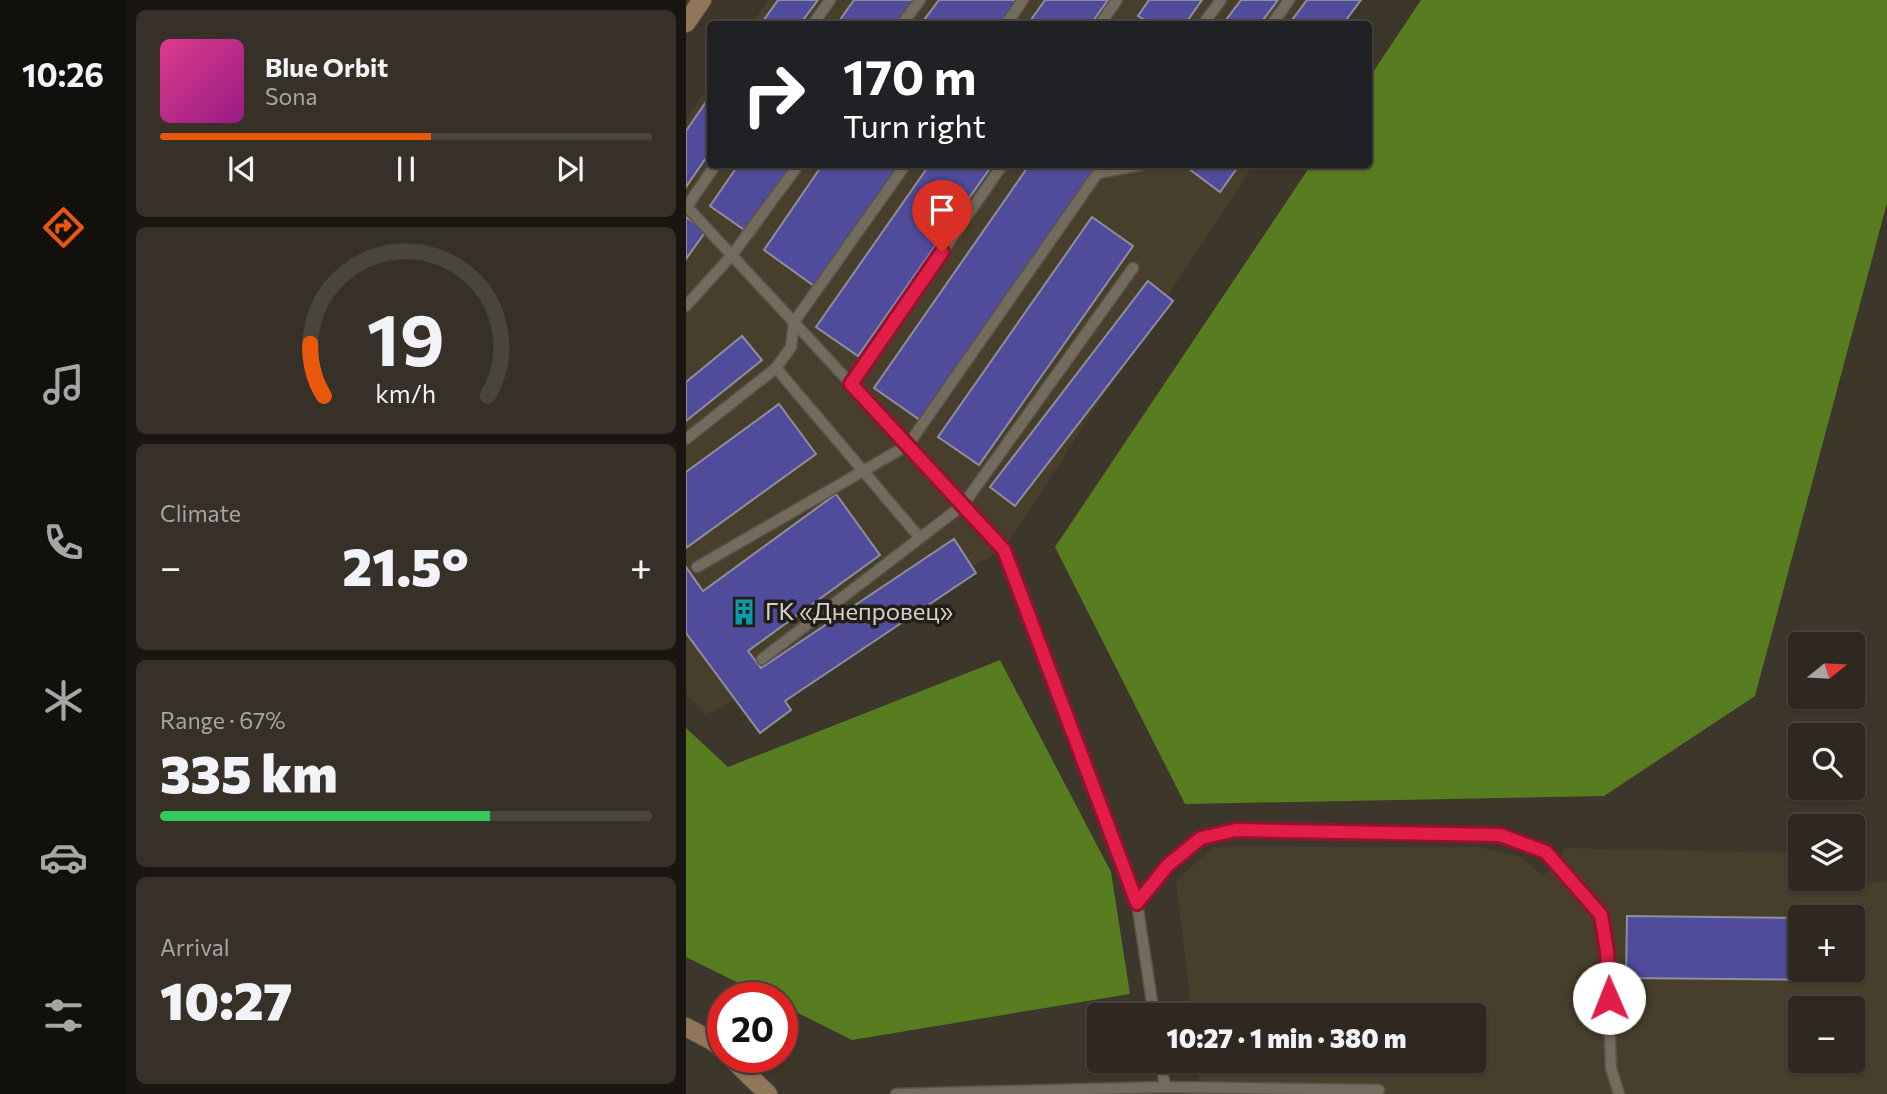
<!DOCTYPE html>
<html lang="en">
<head>
<meta charset="utf-8">
<style>
	:root { --surface:#2e2820; --page:#363029; --text:#f1f3f6; --muted:#a7a6a5; --line:#49443e; --accent:#ea580c }
	body { margin:0; font-family:Commissioner,sans-serif; background:var(--page); color:var(--text); height:100vh; display:flex; flex-direction:column; font-size:26px; white-space:nowrap }
	* { box-sizing:border-box; margin:0 }
	p { font-size:23px; color:var(--muted) }
	.icon { flex:none; width:38px; height:38px; fill:none; stroke:currentColor; stroke-width:2; stroke-linecap:round; stroke-linejoin:round }
	.map { position:relative; flex:1; overflow:hidden }
	.panel { display:flex; flex-direction:column; gap:10px; padding:10px; background:#191612; width:560px }
	.panel>* { flex:none }
	.banner { position:absolute; left:21px; top:21px; width:665px; height:147px; border-radius:7px; box-shadow:0 2px 5px #0004,0 0 0 2px var(--line); background:#202124; color:#fff; overflow:hidden }
	.needle { width:46px; rotate:72deg }
	.controls { position:absolute; left:1102px; top:632px; display:grid; gap:14px }
	.controls a { display:grid; place-items:center; width:77px; height:77px; border-radius:7px; background:var(--surface); box-shadow:0 2px 5px #0004,0 0 0 2px var(--line); font-size:35px }
	.speed { position:absolute; left:21px; top:982px; display:flex; gap:14px; font-size:35px; font-weight:700; text-align:center }
	.speed>* { display:grid; place-content:center; width:91px; height:91px; border-radius:50%; background:var(--surface); box-shadow:0 2px 5px #0004,0 0 0 2px var(--line); line-height:1 }
	.speed .limit { border:10px solid #d22; background:#fff; color:#111 }
	.pin { position:absolute; display:grid; place-items:center; width:60px; height:60px; color:#fff; margin:-72px -30px; border-radius:50% 50% 50% 0; rotate:-45deg; box-shadow:0 0 7px #0007 }
	.pin .icon { rotate:45deg }
	.me { position:absolute; width:77px; margin:-38px; rotate:359deg; stroke-linejoin:round; filter:drop-shadow(0 0 5px #0008) }
	.turn { display:flex; align-items:center; gap:24px; height:147px; padding:0 21px; font-size:32px }
	.turn .icon { width:91px; height:91px; stroke-width:2.5 }
	.turn b { display:block; font-size:49px; line-height:60px }
	.big { font-size:52px; font-weight:800; line-height:1.1 }
	.panel .card { flex:1; display:flex; flex-direction:column; justify-content:center; gap:10px; min-width:0; padding:0 24px; border-radius:10px; background:var(--page) }
	.panel .dial { align-items:center; gap:0 }
	.dial svg { height:182px; overflow:visible; fill:none; stroke:var(--line); stroke-width:7; stroke-linecap:round; text-anchor:middle }
	.dial text { fill:var(--text); stroke:none }
	.song { display:flex; align-items:center; gap:21px }
	.cover { width:84px; height:84px; border-radius:10px; background:linear-gradient(135deg,hsl(330 70% 55%),hsl(310 70% 35%)) }
	.played { height:7px; border-radius:4px; background:linear-gradient(90deg,var(--accent) 55%,var(--line) 55%) }
	.keys { display:flex; justify-content:space-around; direction:ltr }
	.heat { display:flex; justify-content:space-between; align-items:center; font-size:38px; direction:ltr }
	.charge { height:10px; border-radius:5px; background:linear-gradient(90deg,#34c759 67%,var(--line) 0) }
	.trip { position:absolute; left:401px; top:1003px; width:399px; height:70px; border-radius:7px; background:var(--surface); box-shadow:0 2px 5px #0004,0 0 0 2px var(--line); font-weight:800; line-height:70px; text-align:center }
	main { display:flex; flex:1; min-height:0 }
	.tab-bar { display:flex; flex-direction:column; width:126px; justify-content:space-around; align-items:center; background:#12100d; color:var(--muted) }
	.tab-bar .icon { width:49px; height:49px }
	.tab-bar .on { color:var(--accent) }
	.tab-bar b { font-size:32px; color:var(--text) }
	.map>svg:first-child { display:block }
	.built { fill:#483e2c; fill-rule:evenodd }
	.forest { fill:#587c20 }
	.building { fill:#504c9b; stroke:#8e8f9e; stroke-width:2 }
	.lines { fill:none; stroke-linecap:round; stroke-linejoin:round }
	.lane-casing { stroke:#595349; stroke-width:13 }
	.secondary-casing { stroke:#595349; stroke-width:20 }
	.lane { stroke:#736b5d; stroke-width:10 }
	.secondary { stroke:#90775a; stroke-width:18 }
	.route-casing { stroke:#92132f; stroke-width:18 }
	.route { stroke:#e11d48; stroke-width:12 }
	.labels { text-anchor:middle; stroke-width:7; stroke-linejoin:round; paint-order:stroke }
	.poi-label { font-size:24px; fill:#d6d2ca; stroke:#211e18; text-anchor:start }
</style>
</head>
<body>
<main>
<nav class="tab-bar">
<b>10:26</b>
<svg class="icon on" aria-label="directions" viewBox="0 0 24 24"><path d="M12 3l9 9-9 9-9-9zM9 14v-3h6M13 9l2 2-2 2"/></svg>
<svg class="icon" aria-label="music" viewBox="0 0 24 24"><path d="M9 18V5l10-2v13"/><circle cx="6" cy="18" r="3"/><circle cx="16" cy="16" r="3"/></svg>
<svg class="icon" aria-label="phone" viewBox="0 0 24 24"><path d="M5 4h4l2 5-3 2q2 4 5 5l2-3 5 2v4C11 20 4 13 5 4z"/></svg>
<svg class="icon" aria-label="climate" viewBox="0 0 24 24"><path d="M12 3v18M4 7l16 10M4 17L20 7"/></svg>
<svg class="icon" aria-label="car" viewBox="0 0 24 24"><path d="M5 17H2v-5l4-1 3-4h7l3 4 3 1v5h-3M9 17h6M6 11h13"/><circle cx="7" cy="17" r="2"/><circle cx="17" cy="17" r="2"/></svg>
<svg class="icon" aria-label="filters" viewBox="0 0 24 24"><path d="M4 7h16M4 17h16"/><circle cx="9" cy="7" r="2"/><circle cx="15" cy="17" r="2"/></svg>
</nav>
<section class="panel">
<div class="card">
<div class="song"><i class="cover"></i><div><b>Blue Orbit</b><p>Sona</p></div></div>
<div class="played"></div>
<div class="keys"><svg class="icon" aria-label="previous" viewBox="0 0 24 24"><path d="M18 5L8 12l10 7zM5 5v14"/></svg><svg class="icon" aria-label="pause" viewBox="0 0 24 24"><path d="M8 5v14M16 5v14"/></svg><svg class="icon" aria-label="next" viewBox="0 0 24 24"><path d="M6 5l10 7-10 7zM19 5v14"/></svg></div>
</div>
<div class="card dial"><svg viewBox="0 0 100 80">
<path d="M14 69A42 42 0 1 1 86 69"/>
<path d="M14 69A42 42 0 0 1 8 46" stroke="#ea580c"/>
<text x="50" y="56" font-size="32" font-weight="700">19</text>
<text x="50" y="72" font-size="11">km/h</text>
</svg></div>
<div class="card"><p>Climate</p>
<div class="heat"><a>−</a><b class="big">21.5°</b><a>+</a></div>
</div>
<div class="card"><p>Range · 67%</p><b class="big">335 km</b><div class="charge"></div></div>
<div class="card"><p>Arrival</p><b class="big">10:27</b></div>
</section>
<div class="map">
<svg width="1201" height="1094" viewBox="0 0 1201 1094">
	<rect width="100%" height="100%" fill="#3d362a"/>
	<path class="built" d="M82 0H673L657 24H66Z
		M24 84V164L567 165 318 549 20 715 0 694V120Z
		M528 847H792L832 856 857 875 871 865 879 848 1106 853 1107 884 1201 882V1094H515L511 1061 788 1060V1015H506L490 880ZM1115 917H1167V970H1115ZM1115 1008H1167V1060H1115Z"/>
	<path class="forest" d="M735 0H1201V203L1069 696 918 796 499 804 369 547 625 165 682 164 683 78Z
		M314 660 425 872 444 994 166 1040 96 1005V998L81 997 0 957V728L42 767Z"/>
	<path class="building" d="M92 0H132L114 24H75Z
		M168 0H232L215 24H151Z
		M253 0H332L315 24H235Z
		M359 0H422L405 24H342Z
		M463 0H516L499 24H465L452 16Z
		M555 0H592L574 24H537Z
		M621 0H675L657 24H603Z
		M24 96V152L0 187V131Z
		M53 164H117L67 236 24 206Z
		M137 164H217L131 288 78 250Z
		M244 164H307L172 356 130 327Z
		M344 164H412L234 420 188 388Z
		M500 164H554L534 192 499 166Z
		M0 217 20 231 0 259Z
		M406 217 447 246 293 465 252 437Z
		M462 281 487 301 329 506 304 487Z
		M56 336 76 360 0 421V382Z
		M93 404 130 454 0 548V472Z
		M150 494 194 555 62 651 75 668 268 539 290 573 99 701 105 710 74 733 0 633V567L17 591Z
		M941 916 1115 918V970H1150V980L940 978Z"/>
	<g class="lines">
		<g class="lane-casing">
			<path id="lane" d="M127 24 144 0
				M216 24 234 0
				M320 24 337 0
				M414 24 431 0
				M517 24 535 0
				M586 24 603 0
				M412 173 460 164
				M1 207 318 549 451 903
				M0 208 30 164
				M0 306 46 255 113 164
				M90 368 234 538
				M165 384 317 164
				M0 439 90 368 105 347 108 322 220 164
				M11 567 222 445 418 164
				M76 659 277 505 447 268
				M468 1015 451 903 482 865 515 838 550 830 814 835 860 852 915 915 921 951 925 1068 933 1094
				M475 1060 479 1087
				M210 1094 479 1087 693 1090"/>
		</g>
		<g class="secondary-casing">
			<path id="secondary" d="M0 23 16 0
				M0 1027 28 1042 37 1050
				M44 1057 82 1094"/>
		</g>
		<use href="#lane" class="lane"/>
		<use href="#secondary" class="secondary"/>
	</g>
	<g class="lines">
		<g class="route-casing">
			<path id="route" d="M256 252 165 384 318 550 451 903 482 865 515 838 550 830 814 835 860 852 915 915 921 951 923 998"/>
		</g>
		<use href="#route" class="route"/>
	</g>
	<defs>
		<g id="building-bare" transform="scale(2.1)"><path d="M-4-6H4V6H1V3H-1V6H-4ZM-2.5-4.3h1.7v1.8h-1.7ZM.8-4.3h1.7v1.8H.8ZM-2.5-1h1.7V.8h-1.7ZM.8-1h1.7V.8H.8Z" fill="#0f9aa8" stroke="#211e18" stroke-width="2.5" paint-order="stroke"/></g>
	</defs>
	<g fill-rule="evenodd">
		<use href="#building-bare" x="58" y="612"/>
	</g>
	<g class="labels">
		<g class="poi-label">
			<text x="79" y="620">ГК «Днепровец»</text>
		</g>
	</g>
</svg>
<div class="controls">
<a><svg class="needle" viewBox="-14 -14 28 28"><path d="M0-13l5 13h-10z" fill="#e53935"/><path d="M0 13l5-13h-10z" fill="#a7a6a5"/></svg></a>
<a><svg class="icon" aria-label="search" viewBox="0 0 24 24"><circle cx="10" cy="10" r="6"/><path d="M15 15l6 6"/></svg></a>
<a><svg class="icon" aria-label="layers" viewBox="0 0 24 24"><path d="M12 4l9 5-9 5-9-5zM3 14l9 5 9-5"/></svg></a>
<a>+</a>
<a>−</a>
</div>
<div class="speed"><div class="limit">20</div></div>
<div class="pin" style="left:256px;top:252px;background:#d93025"><svg class="icon" aria-label="arrive" viewBox="0 0 24 24"><path d="M6 21V4h12l-3 4 3 4H6"/></svg></div>
<svg class="me" style="left:923px;top:998px" viewBox="-20 -20 40 40"><circle r="19" fill="#fff"/><path d="M0-13L10 11 0 6-10 11z" fill="#e11d48"/></svg>
<div class="trip">10:27 · 1 min · 380 m</div>
<div class="banner">
<div class="turn"><svg class="icon" aria-label="right" viewBox="0 0 24 24"><path d="M7 20v-9h11M14 6l5 5-5 5"/></svg><div><b>170 m</b>Turn right</div></div>
</div>
</div>
</main>
</body>
</html>
